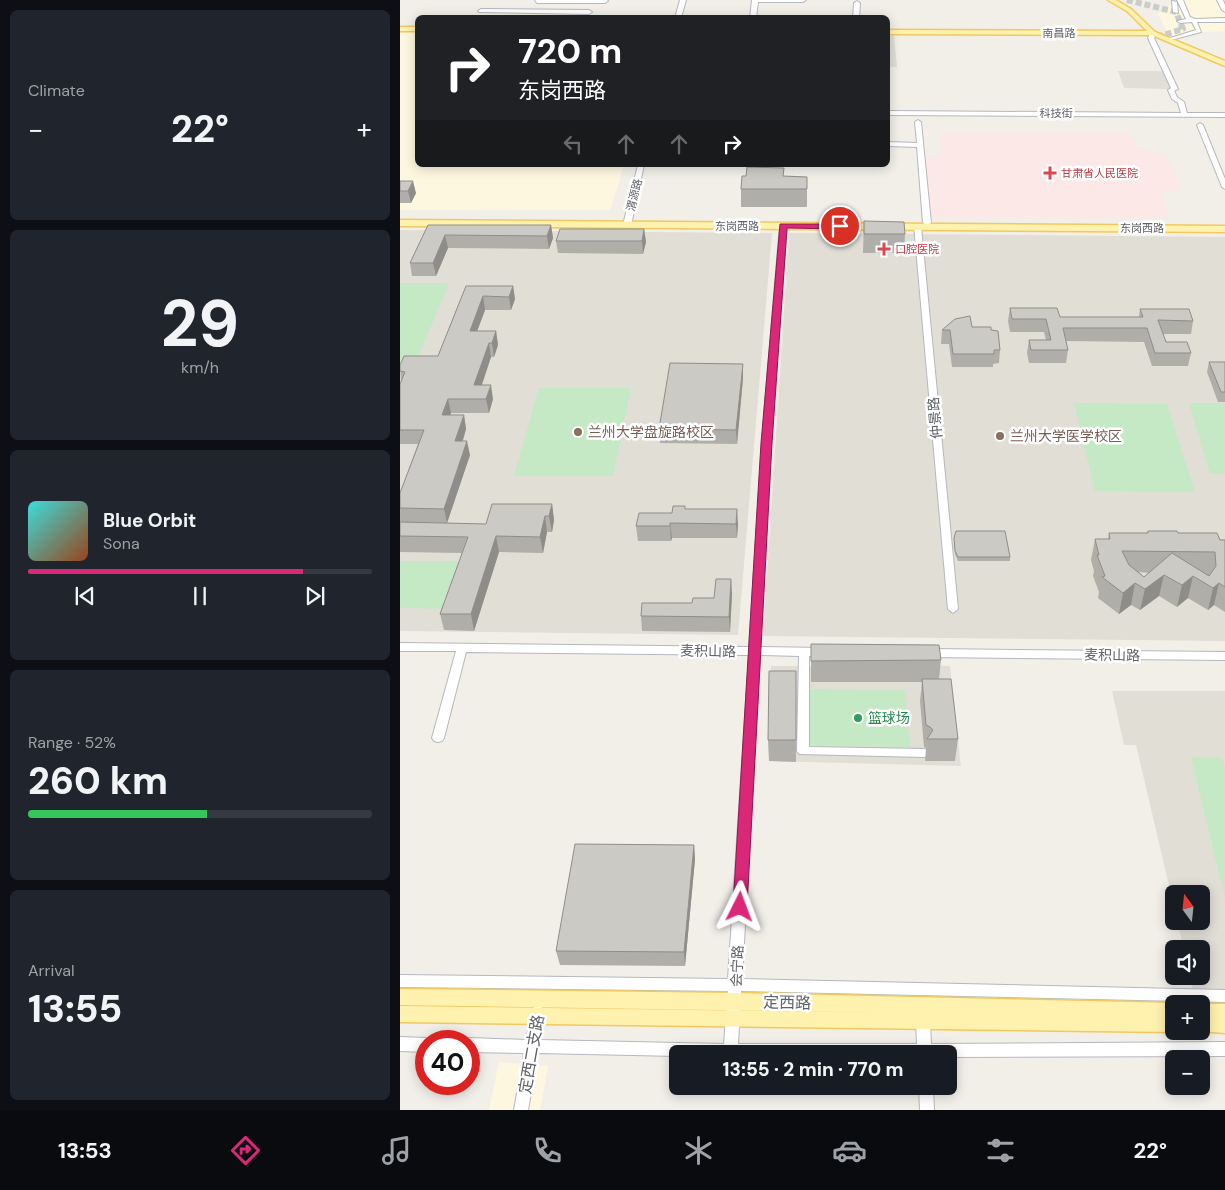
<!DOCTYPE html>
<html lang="en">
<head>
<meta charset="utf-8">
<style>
	:root { --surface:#171b24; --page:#20242c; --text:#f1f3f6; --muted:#9ea1a6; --line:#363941; --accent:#db2777 }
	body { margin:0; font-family:"DM Sans","Noto Sans SC",sans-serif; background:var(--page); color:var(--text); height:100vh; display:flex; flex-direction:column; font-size:19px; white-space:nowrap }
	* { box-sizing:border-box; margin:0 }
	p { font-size:16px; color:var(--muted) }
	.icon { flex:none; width:28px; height:28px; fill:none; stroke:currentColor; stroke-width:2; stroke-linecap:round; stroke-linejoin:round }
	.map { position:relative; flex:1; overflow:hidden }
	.drawer { display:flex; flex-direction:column; gap:10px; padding:10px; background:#0d0f14; width:400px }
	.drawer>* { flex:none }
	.banner { position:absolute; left:15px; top:15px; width:475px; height:152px; border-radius:8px; box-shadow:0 2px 12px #0003; background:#202124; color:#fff; overflow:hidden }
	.needle { width:32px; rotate:345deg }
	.controls { position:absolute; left:765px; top:885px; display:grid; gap:10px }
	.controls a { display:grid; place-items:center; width:45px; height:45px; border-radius:8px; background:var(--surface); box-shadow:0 2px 12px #0003; font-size:25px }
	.speed { position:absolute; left:15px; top:1030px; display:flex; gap:10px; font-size:25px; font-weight:700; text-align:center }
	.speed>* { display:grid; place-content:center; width:65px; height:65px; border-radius:50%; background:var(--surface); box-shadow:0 2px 12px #0003; line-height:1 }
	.speed .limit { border:8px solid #d22; background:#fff; color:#111 }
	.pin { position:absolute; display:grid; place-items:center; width:42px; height:42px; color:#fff; margin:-21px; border:2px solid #fff; border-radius:50%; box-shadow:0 1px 5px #0007 }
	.me { position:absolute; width:55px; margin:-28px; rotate:3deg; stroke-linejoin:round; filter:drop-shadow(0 0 4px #0008) }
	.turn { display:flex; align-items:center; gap:18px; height:105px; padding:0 20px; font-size:22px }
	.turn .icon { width:65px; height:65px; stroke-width:2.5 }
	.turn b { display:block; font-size:35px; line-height:42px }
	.lanes { display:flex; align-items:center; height:48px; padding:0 20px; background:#0003; justify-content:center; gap:25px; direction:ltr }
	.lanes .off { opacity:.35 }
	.big { font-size:38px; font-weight:800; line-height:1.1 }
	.drawer .card { flex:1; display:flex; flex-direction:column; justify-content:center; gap:8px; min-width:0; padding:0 18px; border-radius:8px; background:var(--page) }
	.drawer .dial { align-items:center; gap:0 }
	.dial b { font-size:65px; line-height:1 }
	.song { display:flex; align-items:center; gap:15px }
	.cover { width:60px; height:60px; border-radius:8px; background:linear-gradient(135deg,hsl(180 70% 55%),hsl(20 70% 35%)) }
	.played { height:5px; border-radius:2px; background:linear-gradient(90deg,var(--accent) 80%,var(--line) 80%) }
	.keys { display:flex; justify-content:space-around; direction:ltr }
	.heat { display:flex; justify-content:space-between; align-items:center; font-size:28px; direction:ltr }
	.charge { height:8px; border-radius:4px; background:linear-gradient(90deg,#34c759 52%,var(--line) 0) }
	.trip { position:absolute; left:269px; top:1045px; width:288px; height:50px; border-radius:8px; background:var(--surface); box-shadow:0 2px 12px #0003; font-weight:800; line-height:50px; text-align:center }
	.dock { display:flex; height:80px; justify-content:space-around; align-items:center; background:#090b0e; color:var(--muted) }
	.dock .icon { width:35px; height:35px }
	.dock .selected { color:var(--accent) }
	.dock b { font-size:22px; color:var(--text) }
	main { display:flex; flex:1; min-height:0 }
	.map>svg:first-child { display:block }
	.commercial { fill:#fef7e0 }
	.education { fill:#e1ded6 }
	.medical { fill:#fce8e6 }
	.green { fill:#c5e8c5 }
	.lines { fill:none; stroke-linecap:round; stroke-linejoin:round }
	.minor-tunnel { stroke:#ccccc8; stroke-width:6; stroke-dasharray:6 3; stroke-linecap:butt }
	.minor-casing { stroke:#b5b8bc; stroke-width:2 }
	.major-casing { stroke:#f2c960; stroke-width:3 }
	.minor { fill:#fff; fill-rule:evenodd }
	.major { fill:#fff2af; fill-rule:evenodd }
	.wall { fill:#afaea9; fill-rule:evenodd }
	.shaded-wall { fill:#8f8d8a }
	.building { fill:#cccac5; stroke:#8f8d8a; fill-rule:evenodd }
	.route { fill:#db2777; stroke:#8e194d }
	.health-dot { fill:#e0444e; stroke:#fff; stroke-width:2 }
	.education-dot { fill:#8d6e63; stroke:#fff; stroke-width:2 }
	.leisure-dot { fill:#2e9e5b; stroke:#fff; stroke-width:2 }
	.labels { text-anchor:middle; stroke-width:5; stroke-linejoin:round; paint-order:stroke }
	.far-street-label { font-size:11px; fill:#5f6368; stroke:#fff }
	.far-health-label { font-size:11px; fill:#be3a42; stroke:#fff; text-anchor:start }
	.street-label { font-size:14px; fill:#5f6368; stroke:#fff }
	.education-label { font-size:14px; fill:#785e54; stroke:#fff; text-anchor:start }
	.leisure-label { font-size:14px; fill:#27864d; stroke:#fff; text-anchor:start }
	.near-street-label { font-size:16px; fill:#5f6368; stroke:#fff }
</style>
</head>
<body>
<main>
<section class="drawer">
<div class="card"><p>Climate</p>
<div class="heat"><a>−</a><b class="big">22°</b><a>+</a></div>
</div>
<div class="card dial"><b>29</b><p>km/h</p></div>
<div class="card">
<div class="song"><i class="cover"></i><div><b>Blue Orbit</b><p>Sona</p></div></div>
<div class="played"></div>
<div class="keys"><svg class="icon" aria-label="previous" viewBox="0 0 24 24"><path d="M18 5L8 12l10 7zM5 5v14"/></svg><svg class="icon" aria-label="pause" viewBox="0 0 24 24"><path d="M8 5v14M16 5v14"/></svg><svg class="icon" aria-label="next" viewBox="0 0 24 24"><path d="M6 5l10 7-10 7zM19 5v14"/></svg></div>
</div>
<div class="card"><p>Range · 52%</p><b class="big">260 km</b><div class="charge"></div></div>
<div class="card"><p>Arrival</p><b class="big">13:55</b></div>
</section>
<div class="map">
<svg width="825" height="1110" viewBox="0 0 825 1110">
	<rect width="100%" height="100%" fill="#f1efe8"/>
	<path class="commercial" d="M777 0H825V31L802 32 775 40 767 32 758 14Z
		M0 32H17L18 165H224L210 210H0Z
		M99 1062 148 1066 140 1110H89Z"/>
	<path class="education" d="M488 36H494L497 67H488Z
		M718 71H766L772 86 768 89 724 88Z
		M0 230 372 233 338 635 0 631Z
		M389 233 825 237V641L363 636Z
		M371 666H550L561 766 369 761Z
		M712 691H825V990H793L790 976H801V949H784L777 921H801V894H774V907L736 745H724Z"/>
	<path class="medical" d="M541 134H731L738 148 766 154 781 190 762 191 768 218 529 217 525 156 542 155Z"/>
	<path class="green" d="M0 283H49L19 355 9 357 0 365Z
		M139 388H231L213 476H114Z
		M674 403 767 404 795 492 695 491Z
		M789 403H825V474H810Z
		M0 561H59L45 609 0 608Z
		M409 689 505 690 510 747 407 745Z
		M791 757 822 758 825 768V899Z"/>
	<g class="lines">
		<path class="minor-tunnel" d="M727 0 776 12 783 29 760 36"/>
		<g class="minor-casing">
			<path id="minor" d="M135 0H207L208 1 205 3H137Z
				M280 0H286L281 18H275Z
				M352 0H406L403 2H358L356 18H350Z
				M777 0H783L790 17 795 19 825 18V22H797L801 32 767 41V39L796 30 792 22 780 23 777 21 786 19Z
				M817 0H823L825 5V12L822 10Z
				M457 1 460 3 459 18H453L454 3Z
				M772 1 777 2 778 13 773 12Z
				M81 9 189 10 192 12 189 14 79 12 78 11Z
				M753 31 756 33 754 38 778 89 774 91 777 97 784 102 787 113H825V117L488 115V111L781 113 778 103 772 99 768 90 771 88 748 38 751 32Z
				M518 120 521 122 531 223 527 225 523 223 517 147 488 146V142L517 143 515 122Z
				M800 123 803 125 825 179V189L822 187 797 125Z
				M238 165H244L231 225 227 227 223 225Z
				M380 224 387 226 373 404 360 647 424 648 428 649 429 652 428 655 409 656V747L524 749 528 750 530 753 528 756 524 757 399 754 397 751 399 656 360 655 342 979 825 990V1002L341 991 338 1044H517L516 1021 518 1017 523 1015 528 1017 530 1021 531 1044 825 1042V1056L548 1057V1054H278V1056L138 1053 128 1110H114L124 1053 69 1052V1041L64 1040 69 1038 126 1040 133 1008 138 1006 143 1008 145 1012 140 1040 324 1044 328 991 0 987V975L328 979 349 655 66 652 44 738 42 741 38 742 34 741 32 738 56 651H0V643L349 647 365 404Z
				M514 225 521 227 558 609 553 613 548 609Z
				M529 649 825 652V660L529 657 525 656 524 653 525 650Z
				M0 1037 26 1038 31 1041H26V1052L0 1051Z
				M519 1086H533L534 1110H520Z"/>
		</g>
		<g class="major-casing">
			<path id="major" d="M708 0H716L731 9 755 32 825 61V66L752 35 488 34V30L747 31 727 11Z
				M0 27H18V31H0Z
				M0 220 825 226V232L0 226Z
				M0 989 335 993 774 1003 776 1004H774V1031H776L774 1032 0 1022V1006L503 1013 0 1005Z
				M801 1004H825V1033L799 1031H801Z"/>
		</g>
		<use href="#minor" class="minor"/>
		<use href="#major" class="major"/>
	</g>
	<path class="wall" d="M384 176 407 177V207H341V189Z
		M0 181 16 193 11 203H0Z
		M464 221 505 234 504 253H463Z
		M28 225H151L153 238 149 249 48 248 36 276H12L10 263Z
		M244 229 246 242 243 254 158 253 156 241Z
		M66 286H113L115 299 111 310H85L77 331H96L98 345 94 357H91L82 385 93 399 89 413H51L50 415H64L66 429 63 441 70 455 47 523 0 522V493L18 444H0V384L1 382 0 365 38 356Z
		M610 308 660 317H739L740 309 793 321 791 334H763L766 342 791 353 788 366H752L744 342 666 341 668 350 666 363H629L627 353 629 340H646L644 332H610L608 321Z
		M572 327 591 330 600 350 599 363 593 364V367H552L549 344H541L542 330Z
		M809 362H825V402H818L807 372Z
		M343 364V378L337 444 260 443 259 429Z
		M152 504 154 520 152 532H147L143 553 99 552 74 631 44 630 40 614 62 553 0 552V522L86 524Z
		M286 509 338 524 337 538H272L271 541H238L236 526 272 513Z
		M748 531 778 533 825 540V612L814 605 808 610 788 598 777 607 759 596 740 610 731 605 719 614 698 598 699 592 693 576 694 571 691 560 695 539H708L709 533H747ZM739 572 749 573 744 577Z
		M554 538 610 557V561H558L555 554Z
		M332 593 330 632 242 631 241 616Z
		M411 644 541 660 539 679 558 739 555 761H525L526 748 524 747 520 701 522 682H411Z
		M396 671V762L369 761 368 740Z
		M294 845 295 859 285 966 160 965 156 951Z"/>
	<path class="shaded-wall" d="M13 181 16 193 11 203 8 191Z
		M151 225 153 238 149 249 147 236Z
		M244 229 246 242 243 254 242 241Z
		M45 235 48 248 36 276 33 263Z
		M113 286 115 299 111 310 109 297Z
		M83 296 85 310 72 345 70 331Z
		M96 331 98 345 94 357 92 343Z
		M89 343 91 357 77 399 74 385Z
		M343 364V378L337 444 336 430Z
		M91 385 93 399 89 413 86 399Z
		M48 399 51 413 45 429 42 415Z
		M64 415 66 429 58 455 55 441Z
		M67 441 70 455 47 523 44 509Z
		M152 504 154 520 152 532 149 516Z
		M337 509 338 524 337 538 336 524Z
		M145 516 147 532 143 553 140 537Z
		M270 523 272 538 271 541 270 526Z
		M96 536 99 552 74 631 71 614Z
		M764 575 759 596 740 610 745 589Z
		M793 576 788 598 777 607 782 585Z
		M331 579 332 593 330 632 329 617Z
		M735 583 731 605 719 614 723 593Z
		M819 583 814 605 808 610 813 588Z
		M294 845 295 859 285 966 284 952Z"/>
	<path class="building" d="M347 167 384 168 383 176 407 177V189H341L342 176H346Z
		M0 181H13L8 191H0Z
		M464 221 504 222 505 234H464Z
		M28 225H151L147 236 45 235 33 263H10Z
		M160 229H244L242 241H156Z
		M66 286H113L109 297 83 296 70 331H96L92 343H89L74 385H91L86 399H48L42 415H64L55 441H67L44 509 0 508V493L24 430H0V384L5 372 0 371V365L4 356H38Z
		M610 308H657L660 317H743L740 309H789L793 321 758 320 766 342H787L791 353H755L747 328H663L668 350H631L629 340H651L646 319H612Z
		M570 316 572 327H591V330L598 331 600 350H594V354H553L550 330H542L555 319Z
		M809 362H825V392H821Z
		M270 363 343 364 336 430 259 429Z
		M92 504H152L149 516H145L140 537 96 536 71 614H40L68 537 0 536V522L86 524Z
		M273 506H285V509H337L336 524 270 523V526H236L239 513H272Z
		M556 531H605L610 557H558L555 551 554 538Z
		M748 531H777L778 533H817L820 540H825V587L819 583 813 588 793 576 782 585 764 575 745 589 735 583 723 593 702 577 705 576 697 555H699L695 539H710L709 533H748ZM722 551 815 552 816 566 809 576 772 553 744 577 729 565Z
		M316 579H331L329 617 241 616 242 603H292L293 598H314Z
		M411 644 539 645 541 660 411 661Z
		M369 671H396V740H368Z
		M522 679H551L558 739H527L533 730 530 727 526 725Z
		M175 844 294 845 284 952 156 951Z"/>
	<path class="route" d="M380 224H440L444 226 440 229 387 228 372 443 347 907 345 911 340 913 335 911 333 907 361 443Z"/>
	<g class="health-dot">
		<path d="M647.5 165.5h5v5h5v5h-5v5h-5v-5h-5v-5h5z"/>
		<path d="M481.5 241.5h5v5h5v5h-5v5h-5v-5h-5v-5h5z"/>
	</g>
	<g class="education-dot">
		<circle cx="178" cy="432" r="5"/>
		<circle cx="600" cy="436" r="5"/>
	</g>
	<circle class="leisure-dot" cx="458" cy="718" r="5"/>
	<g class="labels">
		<g class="far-street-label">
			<text x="659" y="37">南昌路</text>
			<text x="656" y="117">科技街</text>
			<text transform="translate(234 195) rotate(-76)" y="4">渭源路</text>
			<text x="337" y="230">东岗西路</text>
			<text x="742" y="232">东岗西路</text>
		</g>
		<g class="far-health-label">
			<text x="661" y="177">甘肃省人民医院</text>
			<text x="495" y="253">口腔医院</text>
		</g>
		<g class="street-label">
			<text transform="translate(535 418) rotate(-95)" y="5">仲景路</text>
			<text transform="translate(308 651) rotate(1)" y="5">麦积山路</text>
			<text transform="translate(712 655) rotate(1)" y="5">麦积山路</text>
			<text transform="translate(337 966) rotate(-87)" y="5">会宁路</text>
		</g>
		<g class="education-label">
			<text x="188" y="437">兰州大学盘旋路校区</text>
			<text x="610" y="441">兰州大学医学校区</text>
		</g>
		<g class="leisure-label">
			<text x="468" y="723">篮球场</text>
		</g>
		<g class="near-street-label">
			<text transform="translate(387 1002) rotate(1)" y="6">定西路</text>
			<text transform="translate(131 1054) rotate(-80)" y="6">定西二支路</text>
		</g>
	</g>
</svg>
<div class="controls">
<a><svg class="needle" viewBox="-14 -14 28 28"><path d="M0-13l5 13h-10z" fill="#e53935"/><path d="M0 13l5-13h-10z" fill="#9ea1a6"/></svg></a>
<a><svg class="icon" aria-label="sound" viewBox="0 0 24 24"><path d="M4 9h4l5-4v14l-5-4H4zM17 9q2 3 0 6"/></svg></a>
<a>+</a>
<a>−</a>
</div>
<div class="speed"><div class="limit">40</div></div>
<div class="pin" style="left:440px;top:226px;background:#d93025"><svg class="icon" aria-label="arrive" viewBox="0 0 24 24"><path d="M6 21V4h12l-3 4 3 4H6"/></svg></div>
<svg class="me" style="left:340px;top:907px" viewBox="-20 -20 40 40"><path d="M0-17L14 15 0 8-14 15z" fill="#db2777" stroke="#fff" stroke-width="4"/></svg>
<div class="trip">13:55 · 2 min · 770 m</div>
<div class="banner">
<div class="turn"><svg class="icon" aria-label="right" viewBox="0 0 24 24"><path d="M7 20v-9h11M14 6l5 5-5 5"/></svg><div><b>720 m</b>东岗西路</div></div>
<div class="lanes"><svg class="icon off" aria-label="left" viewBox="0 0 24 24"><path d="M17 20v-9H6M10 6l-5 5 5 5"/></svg><svg class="icon off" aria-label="ahead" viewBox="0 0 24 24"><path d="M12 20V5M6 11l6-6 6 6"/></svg><svg class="icon off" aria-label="ahead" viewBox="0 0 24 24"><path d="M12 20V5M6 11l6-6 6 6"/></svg><svg class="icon" aria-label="right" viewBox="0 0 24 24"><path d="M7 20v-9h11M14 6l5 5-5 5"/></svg></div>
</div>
</div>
</main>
<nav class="dock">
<b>13:53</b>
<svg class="icon selected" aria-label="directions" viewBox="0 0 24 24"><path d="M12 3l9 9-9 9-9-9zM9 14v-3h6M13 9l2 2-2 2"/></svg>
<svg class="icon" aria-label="music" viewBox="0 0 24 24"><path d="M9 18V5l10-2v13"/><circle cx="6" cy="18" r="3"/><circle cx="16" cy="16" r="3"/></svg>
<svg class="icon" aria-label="phone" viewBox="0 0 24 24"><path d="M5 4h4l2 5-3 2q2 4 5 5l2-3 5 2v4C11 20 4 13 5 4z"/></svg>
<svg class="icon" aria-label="climate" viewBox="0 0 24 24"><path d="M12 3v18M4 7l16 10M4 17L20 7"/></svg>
<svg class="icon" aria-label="car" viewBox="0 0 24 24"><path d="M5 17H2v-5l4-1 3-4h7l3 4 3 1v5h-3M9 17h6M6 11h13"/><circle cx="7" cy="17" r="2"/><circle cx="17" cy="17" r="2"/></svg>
<svg class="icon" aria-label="filters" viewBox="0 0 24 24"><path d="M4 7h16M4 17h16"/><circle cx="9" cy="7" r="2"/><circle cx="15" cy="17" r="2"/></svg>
<b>22°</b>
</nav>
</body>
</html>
